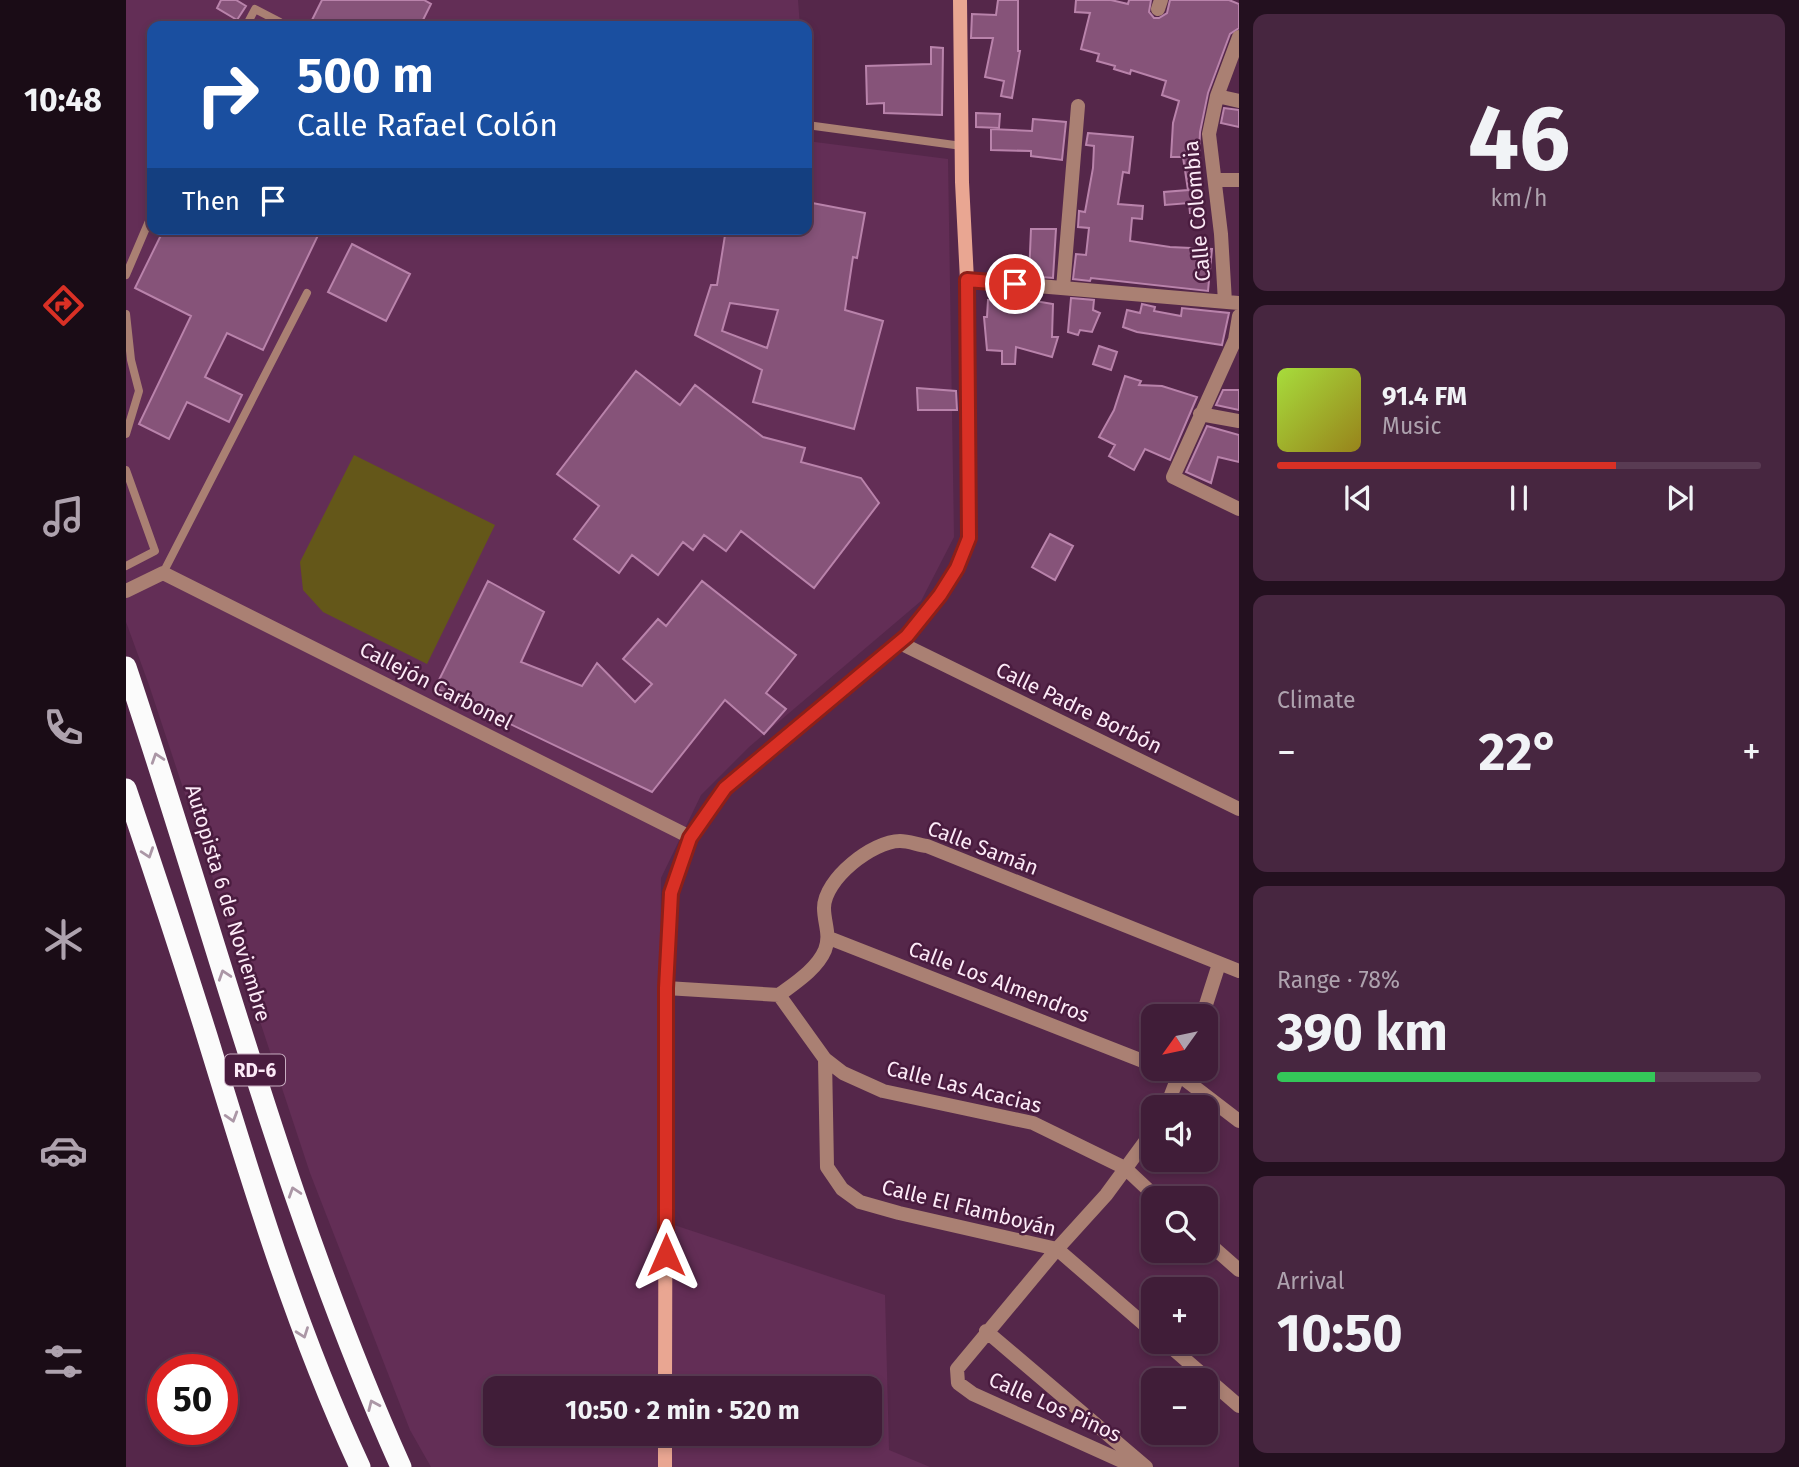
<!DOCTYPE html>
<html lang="en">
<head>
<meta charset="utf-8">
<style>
	:root { --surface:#401d38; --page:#472640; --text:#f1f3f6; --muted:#aea2ae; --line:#593b53; --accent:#d93025 }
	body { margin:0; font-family:"Fira Sans",sans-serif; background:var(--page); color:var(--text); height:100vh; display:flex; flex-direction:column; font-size:26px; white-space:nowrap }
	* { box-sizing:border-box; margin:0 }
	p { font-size:23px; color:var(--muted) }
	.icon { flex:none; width:38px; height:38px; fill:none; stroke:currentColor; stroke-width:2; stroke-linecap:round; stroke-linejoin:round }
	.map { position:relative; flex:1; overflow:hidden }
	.panel { display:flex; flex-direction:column; gap:14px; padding:14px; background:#23101f; width:560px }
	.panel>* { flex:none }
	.guide { position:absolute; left:21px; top:21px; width:665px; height:214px; border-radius:14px; box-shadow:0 4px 10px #0003,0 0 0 2px var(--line); background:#1a4fa0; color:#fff; overflow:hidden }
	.needle { width:46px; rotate:237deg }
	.controls { position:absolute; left:1015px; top:1004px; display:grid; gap:14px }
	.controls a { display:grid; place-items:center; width:77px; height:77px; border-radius:14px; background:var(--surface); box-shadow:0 4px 10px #0003,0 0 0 2px var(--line); font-size:35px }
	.speed { position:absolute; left:21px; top:1354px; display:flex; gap:14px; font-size:35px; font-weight:700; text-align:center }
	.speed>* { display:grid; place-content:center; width:91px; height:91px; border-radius:50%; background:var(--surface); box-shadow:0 4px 10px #0003,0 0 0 2px var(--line); line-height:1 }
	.speed .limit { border:10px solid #d22; background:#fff; color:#111 }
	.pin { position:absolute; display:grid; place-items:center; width:60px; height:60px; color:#fff; margin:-30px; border:4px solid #fff; border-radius:50%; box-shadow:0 2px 7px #0007 }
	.me { position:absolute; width:77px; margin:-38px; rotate:0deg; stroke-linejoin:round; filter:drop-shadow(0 0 5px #0008) }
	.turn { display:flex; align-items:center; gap:24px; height:147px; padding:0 35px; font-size:32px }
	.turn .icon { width:91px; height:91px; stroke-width:2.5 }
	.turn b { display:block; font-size:49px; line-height:60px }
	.then { display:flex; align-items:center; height:66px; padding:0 35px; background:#0003; gap:14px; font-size:26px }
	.big { font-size:52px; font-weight:700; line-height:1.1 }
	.panel .tile { flex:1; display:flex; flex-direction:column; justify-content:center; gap:10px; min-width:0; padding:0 24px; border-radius:14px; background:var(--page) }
	.panel .dial { align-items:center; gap:0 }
	.dial b { font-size:91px; line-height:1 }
	.song { display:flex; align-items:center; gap:21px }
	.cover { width:84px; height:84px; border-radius:10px; background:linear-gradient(135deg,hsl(80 70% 55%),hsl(50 70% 35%)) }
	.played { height:7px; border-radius:4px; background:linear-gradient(90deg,var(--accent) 70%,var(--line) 70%) }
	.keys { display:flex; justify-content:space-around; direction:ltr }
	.heat { display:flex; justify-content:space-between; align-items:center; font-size:38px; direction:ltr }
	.charge { height:10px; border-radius:5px; background:linear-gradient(90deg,#34c759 78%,var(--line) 0) }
	.trip { position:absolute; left:357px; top:1376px; width:399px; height:70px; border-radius:14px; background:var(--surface); box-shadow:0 4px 10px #0003,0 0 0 2px var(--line); font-weight:700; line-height:70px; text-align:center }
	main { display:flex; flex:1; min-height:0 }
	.dock { display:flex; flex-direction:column; width:126px; justify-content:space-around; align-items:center; background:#1a0c16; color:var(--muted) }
	.dock .icon { width:49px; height:49px }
	.dock .on { color:var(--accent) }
	.dock b { font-size:32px; color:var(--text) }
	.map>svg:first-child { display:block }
	.built { fill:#632e56; fill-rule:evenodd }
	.green { fill:#645719 }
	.building { fill:#865379; stroke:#b983ab; stroke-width:2; fill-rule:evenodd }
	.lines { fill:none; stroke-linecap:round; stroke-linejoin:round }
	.service { stroke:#aa8073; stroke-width:8 }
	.minor { stroke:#aa8073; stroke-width:14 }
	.secondary { stroke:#e9a692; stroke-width:14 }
	.motorway { stroke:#fbfbfb; stroke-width:21 }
	.oneway { stroke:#ab97a6 }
	.route-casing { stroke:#8d1f18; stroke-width:18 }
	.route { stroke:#d93025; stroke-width:12 }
	.labels { text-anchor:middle; stroke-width:5; stroke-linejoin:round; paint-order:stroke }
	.shield { fill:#4a1c3f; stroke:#c7acc0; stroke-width:2 }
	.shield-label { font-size:19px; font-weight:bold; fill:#fceaf7 }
	.street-label { font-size:21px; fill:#fceaf7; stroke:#4a1c3f }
</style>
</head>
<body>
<main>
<nav class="dock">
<b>10:48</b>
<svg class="icon on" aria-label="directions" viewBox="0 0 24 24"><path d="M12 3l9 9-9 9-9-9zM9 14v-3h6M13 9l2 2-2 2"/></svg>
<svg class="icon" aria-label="music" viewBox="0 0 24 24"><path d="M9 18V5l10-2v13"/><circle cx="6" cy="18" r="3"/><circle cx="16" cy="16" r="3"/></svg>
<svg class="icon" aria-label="phone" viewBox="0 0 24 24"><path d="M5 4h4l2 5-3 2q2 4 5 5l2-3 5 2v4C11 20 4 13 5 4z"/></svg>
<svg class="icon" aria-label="climate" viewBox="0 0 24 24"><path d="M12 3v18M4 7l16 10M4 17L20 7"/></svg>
<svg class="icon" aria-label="car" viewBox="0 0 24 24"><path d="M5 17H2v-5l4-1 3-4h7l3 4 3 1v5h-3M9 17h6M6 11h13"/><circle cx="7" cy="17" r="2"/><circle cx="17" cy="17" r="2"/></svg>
<svg class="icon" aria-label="filters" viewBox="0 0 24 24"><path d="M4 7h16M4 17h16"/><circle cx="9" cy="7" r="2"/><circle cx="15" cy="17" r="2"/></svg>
</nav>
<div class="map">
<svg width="1113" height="1467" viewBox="0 0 1113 1467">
	<rect width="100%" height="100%" fill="#55274a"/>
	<path class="built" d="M0 0H672L674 26H26V229H681V141L822 159 828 537 795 601 623 747 575 795 535 878 533 1220 759 1295 763 1450 804 1467H305L284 1430 184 1173 23 685 0 622ZM369 1388H744V1433H369Z"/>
	<path class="green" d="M228 455 369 525 301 664 197 612 177 590 174 562Z"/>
	<path class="building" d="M95 0H110L120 6 111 20 91 8Z
		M196 0H298L305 4 294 26H183Z
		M872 0H892V51H894L886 98 875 96 878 81 859 77 867 38H845L846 14 870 15Z
		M950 0H985L1002 4 1003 0H1025L1023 12 1028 18H1033L1041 13 1044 0H1103L1113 4V28L1104 34 1082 93 1074 132 1071 213H1064L1063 203 1039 205 1038 192 1062 190 1057 157H1045L1047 123 1053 101 1036 95 1040 81 1005 70 1004 74 988 69 989 66 971 61 973 54 955 49 964 13 949 12Z
		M805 47 817 48 816 115 758 113V103L741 104 740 66 805 64Z
		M1098 108 1113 110V127L1095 123Z
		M850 113 874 114 873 128 850 127Z
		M907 119 940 122 936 160 905 156V151L865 150V129L906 131Z
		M962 133 1007 137 1003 173 997 172 992 204 1017 206 1016 219 1006 218 1004 241 1044 247 1086 249 1082 291 965 278 964 281 947 279 950 254 960 255 963 228 952 227 953 211 959 212 967 168 968 146 960 145Z
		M681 202 739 213 731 258 727 257 719 310 757 321 728 429 627 402 636 370 569 335 585 285H591L600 229H681ZM604 303 652 310 641 348 596 331Z
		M38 229H195L137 350 101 333 79 377 116 395 103 422 61 402 43 439 13 424 65 316 9 288Z
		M905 229H930L927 278 903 276Z
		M226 244 284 274 260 321 202 292Z
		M945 298 968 300 967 310 974 313 966 332 954 330 952 335 942 332Z
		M862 300 891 302 892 300 903 302V300L927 304 926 337H932L926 357 890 347 889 364H876V351L861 350 858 317H861Z
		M1016 304 1029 307 1028 311 1055 316 1056 308 1103 313 1096 345 1011 332 997 327 1001 310 1014 313Z
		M973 346 991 352 985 370 967 364Z
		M510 371 554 405 569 385 637 437 679 448 675 462 735 478 753 503 688 588 615 531 600 551 578 535 567 550 557 542 532 575 506 555 493 573 448 539 473 506 431 474Z
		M999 376 1015 381 1013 385 1036 386 1071 397 1044 460 1019 449 1008 470 983 456 989 445 973 437 988 410Z
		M791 388 830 391 831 410H792Z
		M1097 390H1113V410L1090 405Z
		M1081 426 1113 435V462L1092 457 1085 483 1060 472Z
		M924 534 947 546 929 580 906 567Z
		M362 581 418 612 395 662 456 686 471 663 509 702 526 684 497 659 532 619 540 626 576 581 670 655 640 693 660 709 638 734 599 700 526 792 309 688Z"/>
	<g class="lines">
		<path class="service" d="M120 26 129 9 154 22
			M681 125 836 146
			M0 275 26 214
			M0 314 5 360 13 391 0 434
			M0 470 29 551 0 566
			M37 573 181 293"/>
		<path class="minor" d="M1032 9 1035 0
			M1091 96 1113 101
			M1089 180H1113
			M841 280 1113 303
			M937 288 952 106
			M1099 302 1095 234 1083 134 1091 96 1113 37
			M1113 316 1109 340 1047 477 1113 509
			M1074 414 1113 421
			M0 591 37 573 564 837
			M774 643 1113 809
			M703 938 1027 1065
			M540 988 653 995C669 983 691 969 699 950 705 935 698 923 698 908 698 879 747 841 774 841 783 841 792 845 801 846L1113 971
			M653 995 699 1059 717 1073 757 1091 907 1123 999 1168 1032 1199
			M1076 1017 1093 964
			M699 1059 701 1167 716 1189 734 1202 773 1213 931 1249 1027 1332
			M1038 1069 1053 1075 1113 1121
			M1040 1108 1055 1069
			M1080 1241 1113 1270
			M860 1331 1020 1467
			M1039 1342 1113 1406
			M1009 1467 847 1394 832 1383 831 1369 931 1249 980 1195 1027 1131"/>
		<path class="secondary" d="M539 1388 540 988 545 893 564 837 599 788 781 636 814 595 831 568 843 538V414L841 280 836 182 834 0
			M539 1467V1433"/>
		<path class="motorway" d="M0 667C90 934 159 1209 275 1467
			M0 789C28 871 55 953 81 1036 126 1183 169 1327 234 1467"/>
	</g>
	<defs><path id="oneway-chevron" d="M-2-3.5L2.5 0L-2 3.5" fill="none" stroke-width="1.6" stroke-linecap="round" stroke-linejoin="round" transform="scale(1.75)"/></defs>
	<g class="oneway">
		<use href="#oneway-chevron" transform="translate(31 758) rotate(-108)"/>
		<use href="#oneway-chevron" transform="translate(22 853) rotate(71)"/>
		<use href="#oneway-chevron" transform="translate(98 975) rotate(-108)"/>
		<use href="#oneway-chevron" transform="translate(106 1117) rotate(73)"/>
		<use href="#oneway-chevron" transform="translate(168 1192) rotate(-108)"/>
		<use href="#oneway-chevron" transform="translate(177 1333) rotate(70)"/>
		<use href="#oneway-chevron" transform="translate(247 1405) rotate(-114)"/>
	</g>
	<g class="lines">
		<g class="route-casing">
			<path id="route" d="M540 1255V988L545 893 564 838 599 788 781 636 814 595 831 568 843 538 841 280 889 284"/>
		</g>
		<use href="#route" class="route"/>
	</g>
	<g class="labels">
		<rect class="shield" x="99" y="1054.5" width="60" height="31" rx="5"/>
		<g class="shield-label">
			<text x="129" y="1077">RD-6</text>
		</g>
		<g class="street-label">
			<text transform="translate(1071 211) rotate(-95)" y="7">Calle Colombia</text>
			<text transform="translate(310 686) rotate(27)" y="7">Callejón Carbonel</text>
			<text transform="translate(953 708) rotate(26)" y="7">Calle Padre Borbón</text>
			<text transform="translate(857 848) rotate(21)" y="7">Calle Samán</text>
			<text transform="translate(102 903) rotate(73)" y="7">Autopista 6 de Noviembre</text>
			<text transform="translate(873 982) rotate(21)" y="7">Calle Los Almendros</text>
			<text transform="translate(838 1087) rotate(14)" y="7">Calle Las Acacias</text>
			<text transform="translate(843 1208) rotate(14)" y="7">Calle El Flamboyán</text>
			<text transform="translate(929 1407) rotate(24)" y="7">Calle Los Pinos</text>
		</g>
	</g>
</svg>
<div class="controls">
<a><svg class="needle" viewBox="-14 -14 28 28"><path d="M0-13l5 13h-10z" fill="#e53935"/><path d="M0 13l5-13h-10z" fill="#aea2ae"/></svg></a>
<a><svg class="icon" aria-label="sound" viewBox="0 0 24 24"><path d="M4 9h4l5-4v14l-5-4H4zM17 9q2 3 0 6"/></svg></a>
<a><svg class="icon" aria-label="search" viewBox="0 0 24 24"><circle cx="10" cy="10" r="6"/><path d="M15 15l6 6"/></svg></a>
<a>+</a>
<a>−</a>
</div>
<div class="speed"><div class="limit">50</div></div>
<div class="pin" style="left:889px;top:284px;background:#d93025"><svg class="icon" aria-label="arrive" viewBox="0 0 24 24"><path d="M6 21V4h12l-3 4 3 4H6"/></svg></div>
<svg class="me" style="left:540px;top:1255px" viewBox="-20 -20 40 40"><path d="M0-17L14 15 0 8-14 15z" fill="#d93025" stroke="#fff" stroke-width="4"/></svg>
<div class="trip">10:50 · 2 min · 520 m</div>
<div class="guide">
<div class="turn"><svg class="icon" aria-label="right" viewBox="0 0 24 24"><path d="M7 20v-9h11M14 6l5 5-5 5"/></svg><div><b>500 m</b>Calle Rafael Colón</div></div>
<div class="then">Then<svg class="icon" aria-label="arrive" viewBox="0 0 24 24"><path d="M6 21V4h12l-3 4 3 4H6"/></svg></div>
</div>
</div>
<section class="panel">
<div class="tile dial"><b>46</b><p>km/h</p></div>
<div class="tile">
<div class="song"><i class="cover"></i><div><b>91.4 FM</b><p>Music</p></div></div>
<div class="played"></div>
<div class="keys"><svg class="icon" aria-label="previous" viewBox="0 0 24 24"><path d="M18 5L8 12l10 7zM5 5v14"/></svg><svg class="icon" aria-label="pause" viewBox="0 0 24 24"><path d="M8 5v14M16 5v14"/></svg><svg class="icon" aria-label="next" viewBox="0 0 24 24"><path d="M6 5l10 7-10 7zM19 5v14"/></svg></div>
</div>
<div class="tile"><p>Climate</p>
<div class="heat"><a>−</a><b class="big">22°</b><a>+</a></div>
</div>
<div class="tile"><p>Range · 78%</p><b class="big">390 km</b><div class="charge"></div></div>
<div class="tile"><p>Arrival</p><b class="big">10:50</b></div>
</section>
</main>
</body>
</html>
